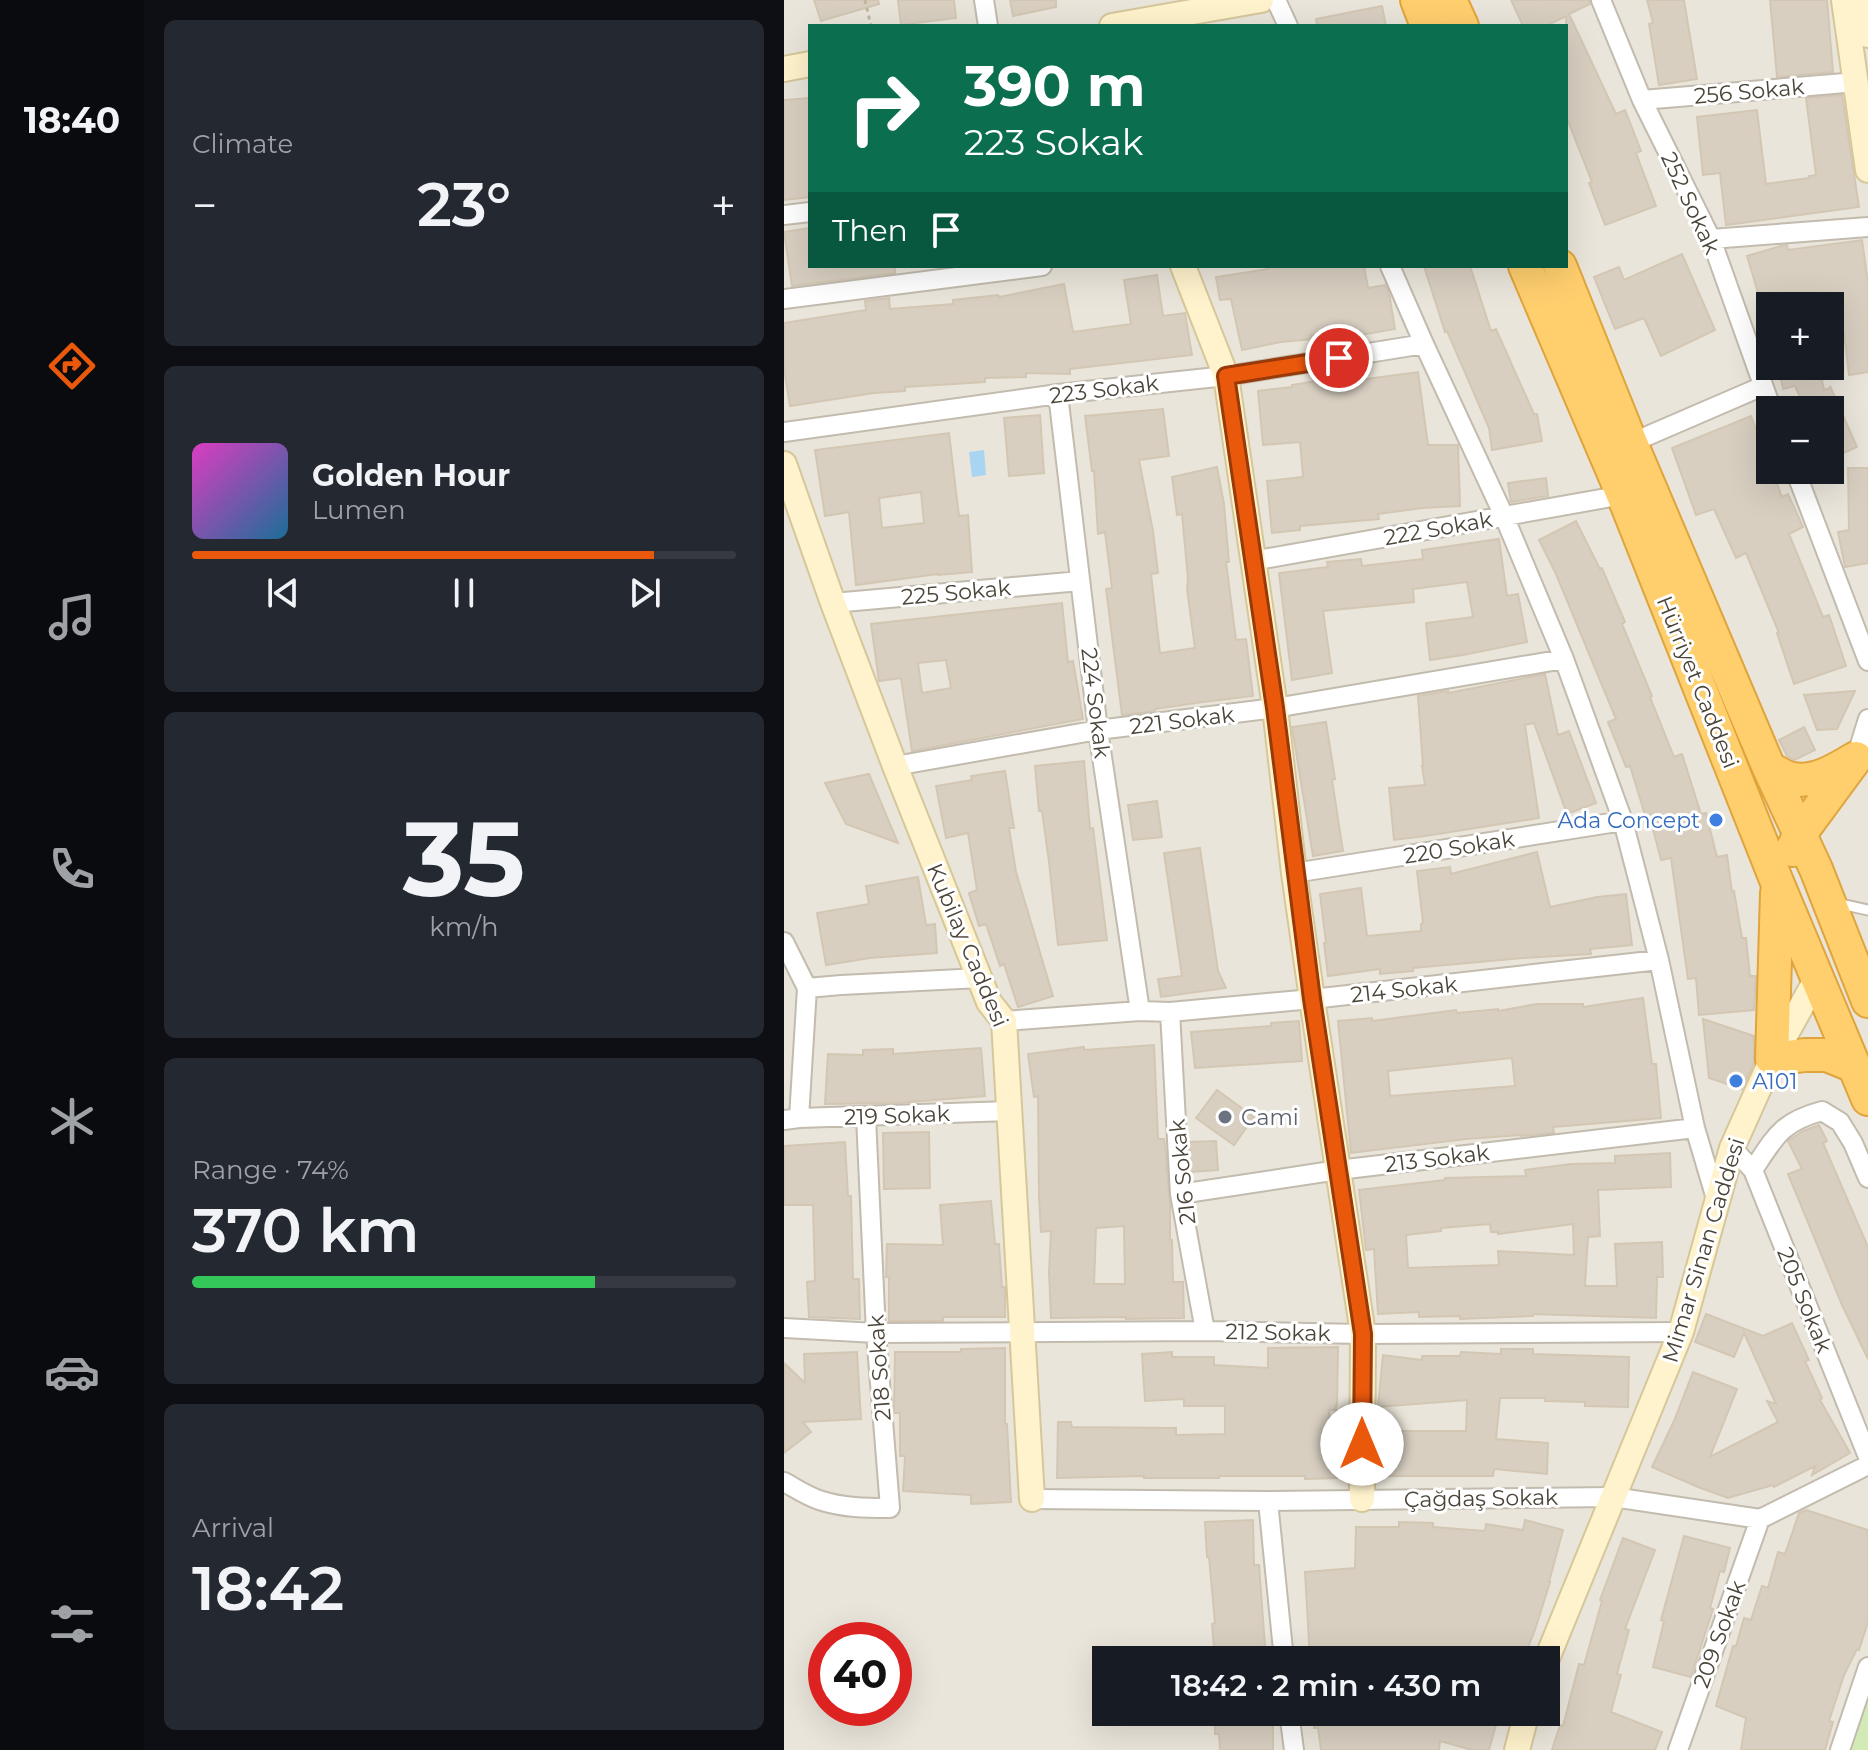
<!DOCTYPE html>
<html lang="en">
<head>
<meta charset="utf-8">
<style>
	:root { --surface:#171b24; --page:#242831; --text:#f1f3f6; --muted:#9ea1a6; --line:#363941; --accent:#ea580c }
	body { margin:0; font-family:Montserrat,sans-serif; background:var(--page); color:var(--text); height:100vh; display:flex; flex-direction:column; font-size:30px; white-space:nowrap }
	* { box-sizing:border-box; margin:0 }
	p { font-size:26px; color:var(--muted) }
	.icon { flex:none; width:44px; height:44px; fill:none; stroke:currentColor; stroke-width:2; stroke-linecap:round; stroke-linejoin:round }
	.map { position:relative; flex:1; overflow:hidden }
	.details { display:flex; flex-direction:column; gap:20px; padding:20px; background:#0d0f14; width:640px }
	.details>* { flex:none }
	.hud { position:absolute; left:24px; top:24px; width:760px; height:244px; border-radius:0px; box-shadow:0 8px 32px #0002; background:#0b6e4f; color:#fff; overflow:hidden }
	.controls { position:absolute; left:972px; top:292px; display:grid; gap:16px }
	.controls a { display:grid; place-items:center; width:88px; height:88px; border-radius:0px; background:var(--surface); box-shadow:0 8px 32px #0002; font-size:40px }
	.speed { position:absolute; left:24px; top:1622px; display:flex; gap:16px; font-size:40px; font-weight:700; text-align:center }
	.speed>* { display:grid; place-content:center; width:104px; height:104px; border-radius:50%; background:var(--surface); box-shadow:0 8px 32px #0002; line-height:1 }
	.speed .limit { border:12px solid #d22; background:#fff; color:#111 }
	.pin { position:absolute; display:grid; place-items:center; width:68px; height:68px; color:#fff; margin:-34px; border:4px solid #fff; border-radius:50%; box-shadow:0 2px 8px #0007 }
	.me { position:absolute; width:88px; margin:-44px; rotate:0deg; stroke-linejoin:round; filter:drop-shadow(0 0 6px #0008) }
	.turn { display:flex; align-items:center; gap:28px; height:168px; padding:0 24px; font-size:36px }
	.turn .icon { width:104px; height:104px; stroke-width:2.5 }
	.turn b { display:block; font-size:56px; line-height:68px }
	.then { display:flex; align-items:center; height:76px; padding:0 24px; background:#0003; gap:16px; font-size:30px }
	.big { font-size:60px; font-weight:600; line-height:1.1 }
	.details .tile { flex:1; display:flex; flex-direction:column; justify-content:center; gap:12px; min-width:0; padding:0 28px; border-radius:12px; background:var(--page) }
	.details .dial { align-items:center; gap:0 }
	.dial b { font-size:104px; line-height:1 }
	.song { display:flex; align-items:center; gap:24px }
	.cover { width:96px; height:96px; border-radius:12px; background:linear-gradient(135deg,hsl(310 70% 55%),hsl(200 70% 35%)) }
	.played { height:8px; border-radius:4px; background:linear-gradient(90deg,var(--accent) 85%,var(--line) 85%) }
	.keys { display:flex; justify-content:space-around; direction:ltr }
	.heat { display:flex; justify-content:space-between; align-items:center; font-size:44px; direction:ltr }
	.charge { height:12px; border-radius:6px; background:linear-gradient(90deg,#34c759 74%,var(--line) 0) }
	.trip { position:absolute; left:308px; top:1646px; width:468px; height:80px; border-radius:0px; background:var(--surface); box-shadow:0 8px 32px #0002; font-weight:600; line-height:80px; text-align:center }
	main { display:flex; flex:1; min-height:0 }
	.dock { display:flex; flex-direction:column; width:144px; justify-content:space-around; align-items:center; background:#090b0e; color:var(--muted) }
	.dock .icon { width:56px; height:56px }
	.dock .active { color:var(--accent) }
	.dock b { font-size:36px; color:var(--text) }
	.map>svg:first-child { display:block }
	.residential { fill:#eae5da; fill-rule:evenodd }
	.green { fill:#d2eab5 }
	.water { fill:#a9d4f2 }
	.building { fill:#d8cfc1; stroke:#d3c7b4; stroke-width:2; fill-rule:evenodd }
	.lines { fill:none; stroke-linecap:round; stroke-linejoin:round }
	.lane-casing { stroke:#c2bbae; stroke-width:13 }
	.street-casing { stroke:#c2bbae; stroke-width:22 }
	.secondary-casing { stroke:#d6c79b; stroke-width:28 }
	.highway-casing { stroke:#e0a43c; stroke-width:36 }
	.path { stroke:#c4b79f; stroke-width:3; stroke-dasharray:4 4; stroke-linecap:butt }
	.lane { stroke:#fff; stroke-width:9 }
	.street { stroke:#fff; stroke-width:18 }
	.secondary { stroke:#fff3cd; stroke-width:24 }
	.highway { stroke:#ffcf6e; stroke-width:32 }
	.route-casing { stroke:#983908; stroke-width:20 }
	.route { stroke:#ea580c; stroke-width:14 }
	.shop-dot { fill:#3f7fe0; stroke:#fff; stroke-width:3 }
	.worship-dot { fill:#6b7280; stroke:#fff; stroke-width:3 }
	.labels { text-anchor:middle; stroke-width:6; stroke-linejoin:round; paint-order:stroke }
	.street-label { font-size:22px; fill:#4b4439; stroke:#fff }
	.shop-label { font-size:22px; fill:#366cbe; stroke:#fff; text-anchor:end }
	.worship-label { font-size:22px; fill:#5b616d; stroke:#fff; text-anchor:start }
</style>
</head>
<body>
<main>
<nav class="dock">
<b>18:40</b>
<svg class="icon active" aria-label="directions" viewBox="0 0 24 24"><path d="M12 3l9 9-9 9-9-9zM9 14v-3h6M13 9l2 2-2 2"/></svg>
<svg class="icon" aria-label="music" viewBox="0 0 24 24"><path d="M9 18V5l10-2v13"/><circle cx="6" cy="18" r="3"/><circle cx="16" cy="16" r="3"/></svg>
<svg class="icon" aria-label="phone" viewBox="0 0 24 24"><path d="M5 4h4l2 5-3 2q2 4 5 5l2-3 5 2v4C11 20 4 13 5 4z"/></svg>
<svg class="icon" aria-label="climate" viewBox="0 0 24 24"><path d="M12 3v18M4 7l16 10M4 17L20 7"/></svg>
<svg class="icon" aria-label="car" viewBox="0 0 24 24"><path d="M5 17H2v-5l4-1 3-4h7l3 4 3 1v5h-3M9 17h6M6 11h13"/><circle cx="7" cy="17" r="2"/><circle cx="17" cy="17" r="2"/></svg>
<svg class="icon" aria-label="filters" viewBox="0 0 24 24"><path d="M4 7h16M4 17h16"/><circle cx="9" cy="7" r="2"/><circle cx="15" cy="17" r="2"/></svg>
</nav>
<section class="details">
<div class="tile"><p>Climate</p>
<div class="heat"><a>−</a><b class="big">23°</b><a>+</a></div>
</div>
<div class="tile">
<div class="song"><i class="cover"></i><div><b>Golden Hour</b><p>Lumen</p></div></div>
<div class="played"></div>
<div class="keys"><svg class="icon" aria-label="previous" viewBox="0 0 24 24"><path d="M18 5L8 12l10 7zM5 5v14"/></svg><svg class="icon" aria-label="pause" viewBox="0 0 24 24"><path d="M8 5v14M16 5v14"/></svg><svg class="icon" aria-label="next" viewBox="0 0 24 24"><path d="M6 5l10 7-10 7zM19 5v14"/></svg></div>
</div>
<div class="tile dial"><b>35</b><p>km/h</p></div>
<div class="tile"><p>Range · 74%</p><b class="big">370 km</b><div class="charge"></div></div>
<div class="tile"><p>Arrival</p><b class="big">18:42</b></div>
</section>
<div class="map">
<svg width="1084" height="1750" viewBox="0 0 1084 1750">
	<rect width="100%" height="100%" fill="#f6f3ec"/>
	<path class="residential" d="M0 0H1084V1750H0ZM26 26H782V266H26ZM986 306H1046V366H986ZM986 410H1046V470H986ZM42 1640H110V1708H42ZM322 1660H762V1712H322Z"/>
	<path class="green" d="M1084 1667V1750H1056Z"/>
	<path class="water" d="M200 450 202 475 188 477 185 452Z"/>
	<path class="building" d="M30 0H94L95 4 37 21Z
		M114 0H170L172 18 117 25Z
		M226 0H272V7L229 16Z
		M727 0H805L806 4 785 14 832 114 841 110 857 151 852 153 872 206 821 225 805 183 808 182 782 116V16L762 26H739Z
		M863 0H900L913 79 875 85 865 24 869 23Z
		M986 0H1043L1049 72 993 77Z
		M598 6 602 26H533L532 19Z
		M1058 95 1075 207 942 225 936 173 919 175 913 117 973 110 982 184 1025 178V176L1032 175 1022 98Z
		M26 98V197L0 200V100Z
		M26 228V266H111V273L8 286 0 232Z
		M1078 240 1084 283V372L1065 375 1060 333 1048 335 1046 306H978L963 256 997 246 1003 245 1004 250Z
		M898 254 931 330 877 356 860 318 831 329 810 277 835 267 840 280Z
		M484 266H580L584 288 601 285 605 293 611 329 571 336 527 335 528 339 497 342 458 350 447 299 436 300 432 277 484 269Z
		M640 266H686L707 331 712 329 750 414H753L758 441 708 450 705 428 663 331 661 332Z
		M373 275 379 316 401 313 408 355 286 369V374L242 373V377L201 378V382L121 387V391L90 393 6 406 0 369V323L82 310 81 301 105 298 106 309 169 304V300L214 295 215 297 280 284 289 332 347 324 340 280Z
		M994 366H1035L1040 390 1046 388V386L1073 447 1046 459V410H1022L1011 386 999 389Z
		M634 372 644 445H674L676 506 638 508 594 514 595 519 516 526V530L488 533 483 481 519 477 516 442 479 445 474 391 508 387V385L538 380 582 379Z
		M379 409 385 456 355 460 369 531 374 573 367 574 376 653 411 648 403 589 404 579 398 514 393 515 388 477 433 467 440 504 445 562H442L452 640 462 639 469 696 419 702 371 709V711L338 715 322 589 328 588 321 532 314 534 310 471H308L301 416Z
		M256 415 260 473 225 476 220 418Z
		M967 416 986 466V470H988L998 497 1004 494 1019 527 1005 534 1039 617 1045 615 1062 666 1010 684 993 633H995L962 553 952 558 930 509 912 515 888 448Z
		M165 433 175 516 184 515 188 572 154 575V574L72 585 65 512 41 516 31 450ZM137 492 140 523 98 528 95 498Z
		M1064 468H1084V563L1061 567 1054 532 1065 530Z
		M762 478 764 496 727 502 724 483Z
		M792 521 816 569 818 568 841 622 838 624 868 696 866 697 890 757 898 754 917 814 922 813 933 857 943 855 948 892 950 891 958 938H962L966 976H972L970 1010 915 1015 912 978 904 979 887 858 877 860 866 817 862 818 846 766 842 767 824 722 832 719 772 574 755 540Z
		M715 539 723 596 734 594 743 642 679 655 646 660 642 623 689 617 683 582 629 589 630 602 539 611 548 673 508 680 495 573 544 567 543 562 577 559 578 566 639 559 638 550Z
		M278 603 284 662 289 661 299 719 128 751 117 678 95 681 87 624ZM162 660 167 688 138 693 134 663Z
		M761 674 774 735 785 731 812 803 783 814 750 723 741 725 755 818 641 836 610 840 605 788 641 785 638 766H639L634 696 664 691V693Z
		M1071 691 1053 729 1033 730 1020 695Z
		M542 722 551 779 548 780 559 851 529 856 508 727Z
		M1020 727 1031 750 1010 760 1003 756 995 740Z
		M300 761 306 829 309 828 323 940 274 945 265 862 258 811H255L251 766Z
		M221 771 230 828H225L232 872 269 996 234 1007 220 964 216 966 202 924 195 926 185 893 193 890 184 833 162 838 152 786 188 780 187 776Z
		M85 774 114 843 62 824 41 783Z
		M373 801 378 837 349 840 344 805Z
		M416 848 434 971 442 988 377 997 374 979 398 976 380 853Z
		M753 852 766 907 813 897 842 894 848 945 806 949 807 954 739 958 629 968V971L596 974V969L544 976 540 943H542L536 894 577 888 583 936 637 931V924L639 923 633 871 666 867 667 874Z
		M134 877 142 925 151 924 153 953 86 958 42 965 33 913 85 904 82 886Z
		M859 998 868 1064H872L877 1118 769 1127 770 1133 737 1136V1135L682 1139 567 1153 554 1021 588 1018V1021L672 1010 673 1013 714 1009V1011L753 1004H799V1007ZM728 1058 731 1086 606 1096 604 1071Z
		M919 1019 970 1036V1063L958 1089 925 1078Z
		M515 1021 518 1061 411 1068 407 1032 487 1026V1023Z
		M370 1045 374 1139H380L381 1144 386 1204V1240H388L389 1282H399L400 1318 342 1319V1317L267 1318 265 1272 267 1231 257 1232 255 1197 254 1096 250 1097 244 1054 300 1047V1050ZM340 1226 341 1284H310L312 1228Z
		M197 1048 201 1096 113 1103 41 1104 44 1054 79 1055V1050L109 1049V1054Z
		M433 1090 470 1117 450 1145 412 1118Z
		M1035 1125 1043 1141 1039 1143 1084 1247V1359L1058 1305 1004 1174 1018 1169 1004 1141 1019 1131Z
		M145 1132 146 1188 100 1189 99 1133Z
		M432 1141 434 1170 407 1172 405 1142Z
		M61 1142 64 1196H67L69 1279H75L76 1319 25 1317 23 1282 31 1281 29 1205H0V1146Z
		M886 1153 887 1187 814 1190 816 1236 804 1237 801 1286H833L831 1244 878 1242 879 1277H873L872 1318 749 1314V1316L676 1319V1316L635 1317V1312L594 1314 590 1249 582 1250 575 1190 661 1180V1178L742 1176 741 1170 787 1164 831 1163V1156ZM706 1224 707 1232H714V1234L789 1224 790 1255 714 1251 715 1265 624 1268 622 1235 657 1231V1228Z
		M207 1201 211 1244H215L218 1287H221V1317H159V1321H105V1277H102L103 1244 159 1245 156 1205Z
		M922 1314 979 1336 1008 1323 1025 1360 1021 1361 1038 1398 1036 1400 1066 1453 1028 1475 1031 1466 990 1487 989 1485 944 1498 914 1487 868 1467 890 1421 909 1372 953 1389 926 1457 994 1422 983 1401 992 1404 960 1333 950 1357 911 1342Z
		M554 1347 553 1405H552V1410H545L546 1430H552L554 1478 521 1479V1476H435V1478H360V1476L273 1478 274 1422H287L288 1427 392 1428V1435L441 1434V1406H400V1399L361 1401 358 1354 388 1352V1357H430V1365L484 1368V1348Z
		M221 1348V1424H223L227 1502 187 1504V1495L119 1491 121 1456H116V1413H110L111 1352H177V1349Z
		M717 1349H749V1354L845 1357 844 1407 801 1406V1402L761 1401V1398H716L712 1439 764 1443 763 1474 710 1469 709 1476H593V1431H682L683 1400 594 1407 599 1355 638 1360V1356H676L677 1352 717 1354Z
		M73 1352 77 1419 19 1422 27 1432 0 1453V1363L21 1383 20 1354Z
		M1022 1510 1084 1530V1622L1075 1650 1073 1649 1060 1675 1045 1721 1049 1722 1041 1750H957L962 1718 932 1706 949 1646H952L960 1618 967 1620 978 1586 984 1588 994 1552 1001 1554 1015 1513Z
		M469 1520 470 1565H475L482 1660H431L428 1624 431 1623 425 1557H423L421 1522Z
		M741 1520 779 1530 765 1582H766L751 1630 739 1660H719L713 1658 662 1654 606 1652V1659L526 1660 521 1572 571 1568 572 1527H615V1522L649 1523V1527L701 1531 702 1524 739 1530Z
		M900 1536 946 1548 940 1572 936 1571 926 1608 929 1609 907 1677 869 1667 880 1621 877 1620Z
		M839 1538 871 1550 841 1629 845 1630 833 1674 837 1675 827 1712 878 1732 871 1750H768L776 1725 779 1726 795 1664 800 1665 818 1601 816 1600Z
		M431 1712H489V1750H436L435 1734H431Z
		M530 1712H692L714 1718 705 1750H688L656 1741 655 1750H537L534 1728H530Z"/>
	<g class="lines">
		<g class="lane-casing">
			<path id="lane" d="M1052 903 1084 910"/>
		</g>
		<g class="street-casing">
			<path id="street" d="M200 0 204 26
				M492 0 504 26
				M817 0 858 100 927 239 988 410
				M858 100 1073 82
				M0 215 26 212
				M927 239 1084 227
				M606 266 640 344 720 516 780 659 839 821 875 960 911 1128 933 1202
				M0 299 258 266
				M274 394 314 730 356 1011
				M0 432 274 394 442 376 640 344
				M847 443 979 386
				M1011 470 1084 661
				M468 561 839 495
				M49 603 296 581
				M1081 760 1072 758 1084 719
				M111 766 314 730 491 708 780 659
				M510 873 839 821
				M0 942 23 988 15 1118
				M23 988 57 985 196 978
				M386 1012 396 1194 421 1331
				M220 1021 356 1011 386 1012 528 999 875 960
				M0 1120 15 1118 226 1111
				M948 1148 969 1170 1084 1457
				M969 1170C991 1137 997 1122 1038 1111L1056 1122 1069 1143 1084 1178
				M396 1194 554 1170 911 1128
				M0 1328 92 1333 421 1331 579 1334 897 1332
				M0 1482C11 1488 23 1496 35 1500 59 1508 82 1508 106 1508L92 1333 82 1117
				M248 1499 484 1501 829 1497 976 1519 1084 1465
				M484 1501 500 1660
				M505 1712 510 1750
				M894 1750 976 1519
				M1056 1750 1084 1667"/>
		</g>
		<g class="secondary-casing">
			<path id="secondary" d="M1060 0 1084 170
				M1080 0 1084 35
				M328 26 477 0
				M0 69 26 64
				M399 266 442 376 491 708 510 873 528 999 579 1334 578 1499
				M0 464 49 603 111 766 205 1002 220 1021 248 1499
				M762 1661 897 1332 948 1148 988 1059 1033 978
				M733 1750 743 1712"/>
		</g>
		<g class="highway-casing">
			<path id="highway" d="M633 0 643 26
				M666 0 678 26
				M741 266 839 495 993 882 1084 1099
				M776 266 847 443 985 768 1032 869 1084 1001
				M985 768C993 772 1001 778 1009 779 1030 783 1052 770 1070 759
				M1008 850 1016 834 1072 758
				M993 893 988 1059 1021 1055H1043L1070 1066"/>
		</g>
		<path class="path" d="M81 0 87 26"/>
		<use href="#lane" class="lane"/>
		<use href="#street" class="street"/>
		<use href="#secondary" class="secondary"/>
		<use href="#highway" class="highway"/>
	</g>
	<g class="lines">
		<g class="route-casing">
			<path id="route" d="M555 358 442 376 491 708 528 999 579 1334 578 1444"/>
		</g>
		<use href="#route" class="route"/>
	</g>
	<g class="shop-dot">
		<circle cx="932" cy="820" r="8"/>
		<circle cx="952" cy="1081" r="8"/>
	</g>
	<circle class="worship-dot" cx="441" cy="1117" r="8"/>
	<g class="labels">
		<g class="street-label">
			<text transform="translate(965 91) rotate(-5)" y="8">256 Sokak</text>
			<text transform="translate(907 203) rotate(65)" y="8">252 Sokak</text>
			<text transform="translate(320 389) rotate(-7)" y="8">223 Sokak</text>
			<text transform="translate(654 528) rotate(-10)" y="8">222 Sokak</text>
			<text transform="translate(172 592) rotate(-5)" y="8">225 Sokak</text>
			<text transform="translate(914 682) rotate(68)" y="8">Hürriyet Caddesi</text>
			<text transform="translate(312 703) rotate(83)" y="8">224 Sokak</text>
			<text transform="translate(398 720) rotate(-7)" y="8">221 Sokak</text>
			<text transform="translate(675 847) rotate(-9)" y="8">220 Sokak</text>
			<text transform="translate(184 945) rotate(67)" y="8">Kubilay Caddesi</text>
			<text transform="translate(620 989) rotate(-6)" y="8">214 Sokak</text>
			<text transform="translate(113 1115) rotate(-2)" y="8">219 Sokak</text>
			<text transform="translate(653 1158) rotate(-7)" y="8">213 Sokak</text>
			<text transform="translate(398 1172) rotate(-96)" y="8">216 Sokak</text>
			<text transform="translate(919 1250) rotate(-73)" y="8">Mimar Sinan Caddesi</text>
			<text transform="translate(1021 1300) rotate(68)" y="8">205 Sokak</text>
			<text transform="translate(494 1332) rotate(1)" y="8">212 Sokak</text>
			<text transform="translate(95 1368) rotate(-94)" y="8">218 Sokak</text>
			<text transform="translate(697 1498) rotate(-1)" y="8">Çağdaş Sokak</text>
			<text transform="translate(935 1634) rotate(-70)" y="8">209 Sokak</text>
		</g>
		<g class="shop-label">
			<text x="916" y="828">Ada Concept</text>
			<text x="968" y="1089" text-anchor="start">A101</text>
		</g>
		<g class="worship-label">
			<text x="457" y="1125">Cami</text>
		</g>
	</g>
</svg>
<div class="controls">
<a>+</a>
<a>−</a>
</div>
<div class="speed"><div class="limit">40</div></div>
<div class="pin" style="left:555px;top:358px;background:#d93025"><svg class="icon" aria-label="arrive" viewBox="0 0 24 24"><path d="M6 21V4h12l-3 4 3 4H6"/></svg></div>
<svg class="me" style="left:578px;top:1444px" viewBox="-20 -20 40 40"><circle r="19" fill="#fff"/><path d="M0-13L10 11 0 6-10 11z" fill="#ea580c"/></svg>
<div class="trip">18:42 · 2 min · 430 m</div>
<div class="hud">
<div class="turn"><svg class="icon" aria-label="right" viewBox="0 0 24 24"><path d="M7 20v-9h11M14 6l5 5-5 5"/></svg><div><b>390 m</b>223 Sokak</div></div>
<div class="then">Then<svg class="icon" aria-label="arrive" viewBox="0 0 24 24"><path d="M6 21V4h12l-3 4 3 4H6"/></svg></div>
</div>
</div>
</main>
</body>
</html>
